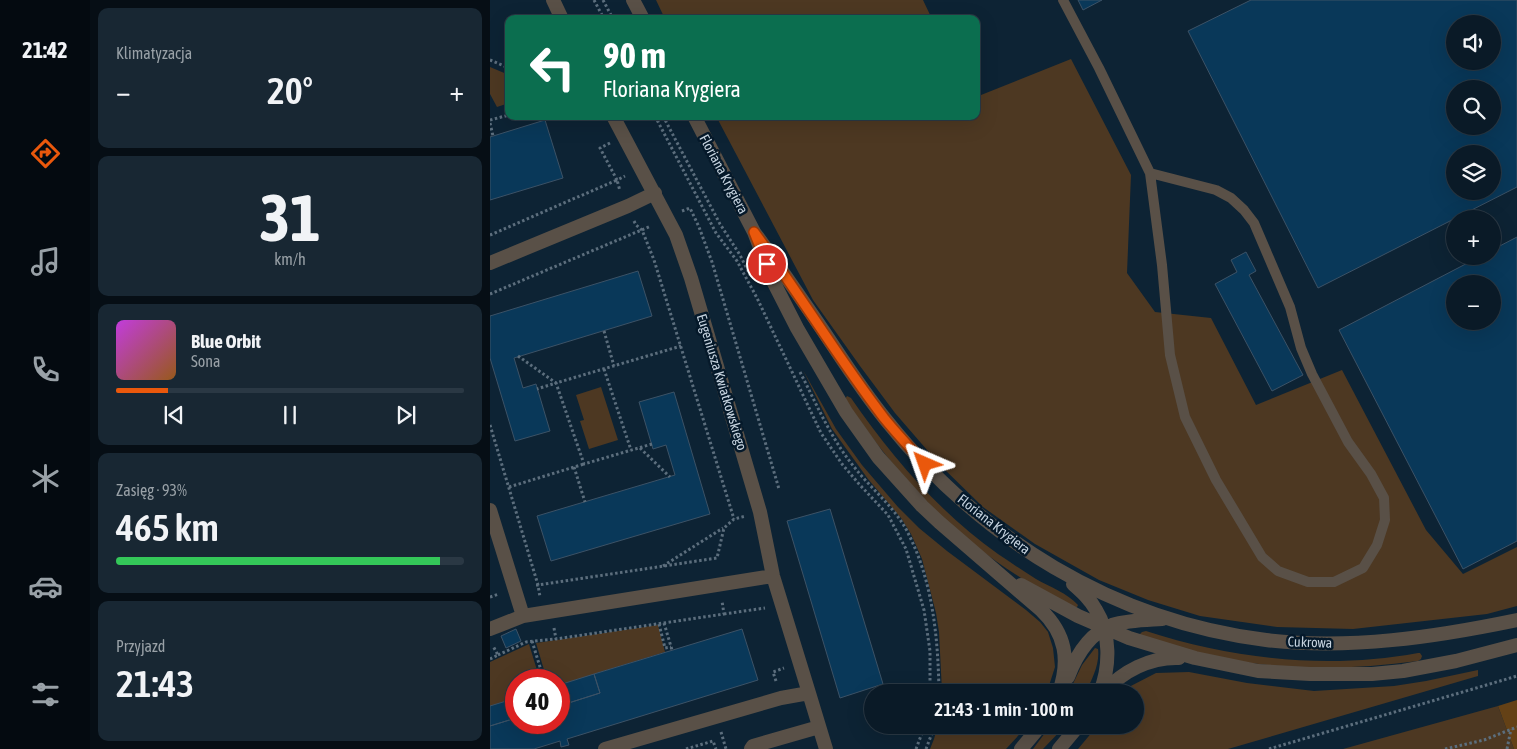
<!DOCTYPE html>
<html lang="pl">
<head>
<meta charset="utf-8">
<style>
	:root { --surface:#0a1a27; --page:#182733; --text:#f1f3f6; --muted:#99a1a7; --line:#2a3844; --accent:#ea580c }
	body { margin:0; font-family:"Asap Condensed",sans-serif; background:var(--page); color:var(--text); height:100vh; display:flex; flex-direction:column; font-size:19px; white-space:nowrap }
	* { box-sizing:border-box; margin:0 }
	p { font-size:16px; color:var(--muted) }
	.icon { flex:none; width:28px; height:28px; fill:none; stroke:currentColor; stroke-width:2; stroke-linecap:round; stroke-linejoin:round }
	.map { position:relative; flex:1; overflow:hidden }
	.drawer { display:flex; flex-direction:column; gap:8px; padding:8px; background:#060e15; width:400px }
	.drawer>* { flex:none }
	.hud { position:absolute; left:15px; top:15px; width:475px; height:105px; border-radius:10px; box-shadow:0 5px 20px #0002,0 0 0 1px var(--line); background:#0b6e4f; color:#fff; overflow:hidden }
	.controls { position:absolute; left:956px; top:15px; display:grid; gap:10px }
	.controls a { display:grid; place-items:center; width:55px; height:55px; border-radius:50%; background:var(--surface); box-shadow:0 5px 20px #0002,0 0 0 1px var(--line); font-size:25px }
	.speed { position:absolute; left:15px; top:669px; display:flex; gap:10px; font-size:25px; font-weight:700; text-align:center }
	.speed>* { display:grid; place-content:center; width:65px; height:65px; border-radius:50%; background:var(--surface); box-shadow:0 5px 20px #0002,0 0 0 1px var(--line); line-height:1 }
	.speed .limit { border:8px solid #d22; background:#fff; color:#111 }
	.pin { position:absolute; display:grid; place-items:center; width:42px; height:42px; color:#fff; margin:-21px; border:2px solid #fff; border-radius:50%; box-shadow:0 1px 5px #0007 }
	.me { position:absolute; width:55px; margin:-28px; rotate:317deg; stroke-linejoin:round; filter:drop-shadow(0 0 4px #0008) }
	.turn { display:flex; align-items:center; gap:18px; height:105px; padding:0 15px; font-size:22px }
	.turn .icon { width:65px; height:65px; stroke-width:2.5 }
	.turn b { display:block; font-size:35px; line-height:42px }
	.big { font-size:38px; font-weight:600; line-height:1.1 }
	.drawer .tile { flex:1; display:flex; flex-direction:column; justify-content:center; gap:8px; min-width:0; padding:0 18px; border-radius:10px; background:var(--page) }
	.drawer .dial { align-items:center; gap:0 }
	.dial b { font-size:65px; line-height:1 }
	.song { display:flex; align-items:center; gap:15px }
	.cover { width:60px; height:60px; border-radius:8px; background:linear-gradient(135deg,hsl(290 70% 55%),hsl(30 70% 35%)) }
	.played { height:5px; border-radius:2px; background:linear-gradient(90deg,var(--accent) 15%,var(--line) 15%) }
	.keys { display:flex; justify-content:space-around; direction:ltr }
	.heat { display:flex; justify-content:space-between; align-items:center; font-size:28px; direction:ltr }
	.charge { height:8px; border-radius:4px; background:linear-gradient(90deg,#34c759 93%,var(--line) 0) }
	.trip { position:absolute; left:374px; top:684px; width:280px; height:50px; border-radius:25px; background:var(--surface); box-shadow:0 5px 20px #0002,0 0 0 1px var(--line); font-weight:600; line-height:50px; text-align:center }
	main { display:flex; flex:1; min-height:0 }
	.tab-bar { display:flex; flex-direction:column; width:90px; justify-content:space-around; align-items:center; background:#040a10; color:var(--muted) }
	.tab-bar .icon { width:35px; height:35px }
	.tab-bar .active { color:var(--accent) }
	.tab-bar b { font-size:22px; color:var(--text) }
	.map>svg:first-child { display:block }
	.green { fill:#4d3822 }
	.forest { fill:#644116 }
	.building { fill:#093859; stroke:#3c5266; fill-rule:evenodd }
	.lines { fill:none; stroke-linecap:round; stroke-linejoin:round }
	.path { stroke:#5c6e7d; stroke-width:3; stroke-dasharray:2.5 2.5; stroke-linecap:butt }
	.service { stroke:#595047; stroke-width:10 }
	.minor { stroke:#595047; stroke-width:14 }
	.tertiary { stroke:#595047; stroke-width:14 }
	.route-casing { stroke:#983908; stroke-width:12 }
	.route { stroke:#ea580c; stroke-width:9 }
	.labels { text-anchor:middle; stroke-width:5; stroke-linejoin:round; paint-order:stroke }
	.street-label { font-size:14px; fill:#c6d3df; stroke:#05192a }
</style>
</head>
<body>
<main>
<nav class="tab-bar">
<b>21:42</b>
<svg class="icon active" aria-label="directions" viewBox="0 0 24 24"><path d="M12 3l9 9-9 9-9-9zM9 14v-3h6M13 9l2 2-2 2"/></svg>
<svg class="icon" aria-label="music" viewBox="0 0 24 24"><path d="M9 18V5l10-2v13"/><circle cx="6" cy="18" r="3"/><circle cx="16" cy="16" r="3"/></svg>
<svg class="icon" aria-label="phone" viewBox="0 0 24 24"><path d="M5 4h4l2 5-3 2q2 4 5 5l2-3 5 2v4C11 20 4 13 5 4z"/></svg>
<svg class="icon" aria-label="climate" viewBox="0 0 24 24"><path d="M12 3v18M4 7l16 10M4 17L20 7"/></svg>
<svg class="icon" aria-label="car" viewBox="0 0 24 24"><path d="M5 17H2v-5l4-1 3-4h7l3 4 3 1v5h-3M9 17h6M6 11h13"/><circle cx="7" cy="17" r="2"/><circle cx="17" cy="17" r="2"/></svg>
<svg class="icon" aria-label="filters" viewBox="0 0 24 24"><path d="M4 7h16M4 17h16"/><circle cx="9" cy="7" r="2"/><circle cx="15" cy="17" r="2"/></svg>
</nav>
<section class="drawer">
<div class="tile"><p>Klimatyzacja</p>
<div class="heat"><a>−</a><b class="big">20°</b><a>+</a></div>
</div>
<div class="tile dial"><b>31</b><p>km/h</p></div>
<div class="tile">
<div class="song"><i class="cover"></i><div><b>Blue Orbit</b><p>Sona</p></div></div>
<div class="played"></div>
<div class="keys"><svg class="icon" aria-label="previous" viewBox="0 0 24 24"><path d="M18 5L8 12l10 7zM5 5v14"/></svg><svg class="icon" aria-label="pause" viewBox="0 0 24 24"><path d="M8 5v14M16 5v14"/></svg><svg class="icon" aria-label="next" viewBox="0 0 24 24"><path d="M6 5l10 7-10 7zM19 5v14"/></svg></div>
</div>
<div class="tile"><p>Zasięg · 93%</p><b class="big">465 km</b><div class="charge"></div></div>
<div class="tile"><p>Przyjazd</p><b class="big">21:43</b></div>
</section>
<div class="map">
<svg width="1027" height="749" viewBox="0 0 1027 749">
	<rect width="100%" height="100%" fill="#0d2334"/>
	<path class="green" d="M166 0H433L442 19H175Z
		M581 59 641 175 637 273 665 312 721 318 766 405 852 370 936 530 973 574 1027 547V606L997 614 863 629 787 627 710 616 658 600 609 580 545 544 493 507 450 465 405 413 370 366 323 300 226 116H486V97Z
		M0 67 19 75V103L7 107 0 94Z
		M313 370 346 429 372 465 408 507 429 528 457 551 536 610 550 622 558 632 563 648 565 667 557 692H452L449 632 446 613 432 559 421 534 411 518 378 479 342 429Z
		M111 387 128 440 99 449 90 421 94 420 86 395Z
		M357 396 361 398C402 457 449 512 508 554 520 562 533 571 546 579 560 587 577 593 588 605L587 607 585 608C567 598 548 589 531 578 459 533 402 470 355 399Z
		M168 625 175 652 104 674 110 693 69 705V680H57L46 643Z
		M656 631C743 659 837 670 928 653H930L932 656 931 659 928 661C853 671 777 671 704 652 686 647 668 640 649 635L652 632Z
		M39 644 50 680H26V718L0 726V662Z
		M605 648 608 649C610 664 602 679 596 692H579L592 665Z
		M988 670V676L738 749H588L608 725H645V692H632L635 689 666 673 699 672 757 683 824 691 904 686 936 681Z
		M1008 706 1024 749H853Z
		M448 725H538L516 749H440L444 739Z
		M561 725H576L553 749H543Z"/>
	<path class="forest" d="M1027 700V749H1024L1008 706Z"/>
	<path class="building" d="M588 0H612L593 10Z
		M761 0H1027V187L828 288 698 31ZM965 24H1002V61H965ZM965 89H1002V126H965ZM965 154H1002V191H965Z
		M55 120 73 178 0 200V137Z
		M1027 237V541L973 569 849 330 991 256H1002V250ZM965 284H1002V321H965Z
		M756 252 766 271 759 275 813 375 782 391 725 284 747 272 741 260Z
		M148 271 162 316 24 358 33 388 46 384 60 431 25 441 0 358V316Z
		M184 392 220 514 61 561 47 516 185 475 176 445 163 449 149 402Z
		M340 509 393 684 350 698 297 521Z
		M26 629 31 641 16 648 11 636Z
		M252 629 268 680 77 739 79 745 71 747 70 741 44 749H0V726L26 718V722H69V706L110 693 104 674Z
		M104 674 110 693 69 706V685Z
		M26 698V718L0 726V706Z"/>
	<g class="lines">
		<path class="path" d="M104 0 114 19
			M113 0 123 19
			M0 60 19 68
			M165 116 226 233 247 261 267 298 331 433 352 464 369 484 398 515 416 549 434 610 440 651V692
			M173 116 230 224 250 255 260 275
			M0 120 19 115
			M0 123 3 136
			M120 143 110 148 127 180 135 176
			M192 211 200 208 209 227 222 262 289 489
			M144 221 146 225 152 230 164 260 244 519
			M0 235 127 180 130 191
			M0 294 161 226
			M114 331 124 366
			M28 356 66 383 47 389
			M114 369 141 450
			M310 372C327 405 341 439 365 468 382 490 405 507 418 533 443 582 448 638 449 692
			M0 425 48 585 227 558 234 528 244 519 256 516
			M162 444 94 464 66 383 191 346
			M150 448 180 477
			M84 467 95 502
			M19 487 94 464
			M173 566 233 528
			M46 585H48L50 597
			M0 597 9 594
			M234 614 275 608
			M174 623 182 650
			M169 624 175 648 181 647
			M64 628 66 639 234 614 232 601
			M42 641 54 680
			M8 655 36 642 66 639
			M0 659 8 655 3 646
			M286 681 283 672 294 668
			M231 732 236 749
			M196 749 223 741 226 749
			M426 749 435 725
			M436 749 445 725
			M779 749 1027 676
			M955 749 994 740 1027 727
			M1017 749 1021 729"/>
		<path class="service" d="M573 0 609 68 660 173 672 265 680 355 695 417 726 480 772 557 788 571 818 582H844L873 568 887 545 895 520 894 498 881 474 858 442 822 374 811 348 800 307 764 223 754 210 741 198 726 190 660 173"/>
		<path class="minor" d="M63 0 72 19
			M0 263 138 206 165 193
			M0 510 33 616
			M0 629 33 616 283 576
			M319 693 336 749
			M115 749 291 698 319 693 283 576 270 512 201 278 186 235 123 116
			M261 749 263 746 329 727"/>
		<path class="tertiary" d="M143 0 153 19
			M204 116 264 232 283 281 307 328 356 412 388 457 432 506 449 522 551 610C576 634 580 660 569 692
			M264 232C288 265 311 298 334 332 354 362 373 392 396 420 491 539 623 621 776 640 859 650 945 637 1027 620
			M583 584C592 592 600 599 606 610 621 634 620 667 610 692
			M531 585 588 616 639 638 705 658 768 671 820 674H882L913 671 966 661 1027 645
			M578 677C586 656 600 633 622 625 638 620 656 620 672 619
			M614 692C633 671 660 657 689 658
			M531 749 551 725
			M569 749 589 725"/>
	</g>
	<g class="lines">
		<g class="route-casing">
			<path id="route" d="M277 264 264 232C309 293 348 358 394 418 407 434 421 449 435 464"/>
		</g>
		<use href="#route" class="route"/>
	</g>
	<g class="labels">
		<g class="street-label">
			<text transform="translate(234 174) rotate(62)" y="5">Floriana Krygiera</text>
			<text transform="translate(232 382) rotate(73)" y="5">Eugeniusza Kwiatkowskiego</text>
			<text transform="translate(504 524) rotate(38)" y="5">Floriana Krygiera</text>
			<text transform="translate(820 642) rotate(2)" y="5">Cukrowa</text>
		</g>
	</g>
</svg>
<div class="controls">
<a><svg class="icon" aria-label="sound" viewBox="0 0 24 24"><path d="M4 9h4l5-4v14l-5-4H4zM17 9q2 3 0 6"/></svg></a>
<a><svg class="icon" aria-label="search" viewBox="0 0 24 24"><circle cx="10" cy="10" r="6"/><path d="M15 15l6 6"/></svg></a>
<a><svg class="icon" aria-label="layers" viewBox="0 0 24 24"><path d="M12 4l9 5-9 5-9-5zM3 14l9 5 9-5"/></svg></a>
<a>+</a>
<a>−</a>
</div>
<div class="speed"><div class="limit">40</div></div>
<div class="pin" style="left:277px;top:264px;background:#d93025"><svg class="icon" aria-label="arrive" viewBox="0 0 24 24"><path d="M6 21V4h12l-3 4 3 4H6"/></svg></div>
<svg class="me" style="left:435px;top:464px" viewBox="-20 -20 40 40"><path d="M0-17L14 15 0 8-14 15z" fill="#ea580c" stroke="#fff" stroke-width="4"/></svg>
<div class="trip">21:43 · 1 min · 100 m</div>
<div class="hud">
<div class="turn"><svg class="icon" aria-label="left" viewBox="0 0 24 24"><path d="M17 20v-9H6M10 6l-5 5 5 5"/></svg><div><b>90 m</b>Floriana Krygiera</div></div>
</div>
</div>
</main>
</body>
</html>
